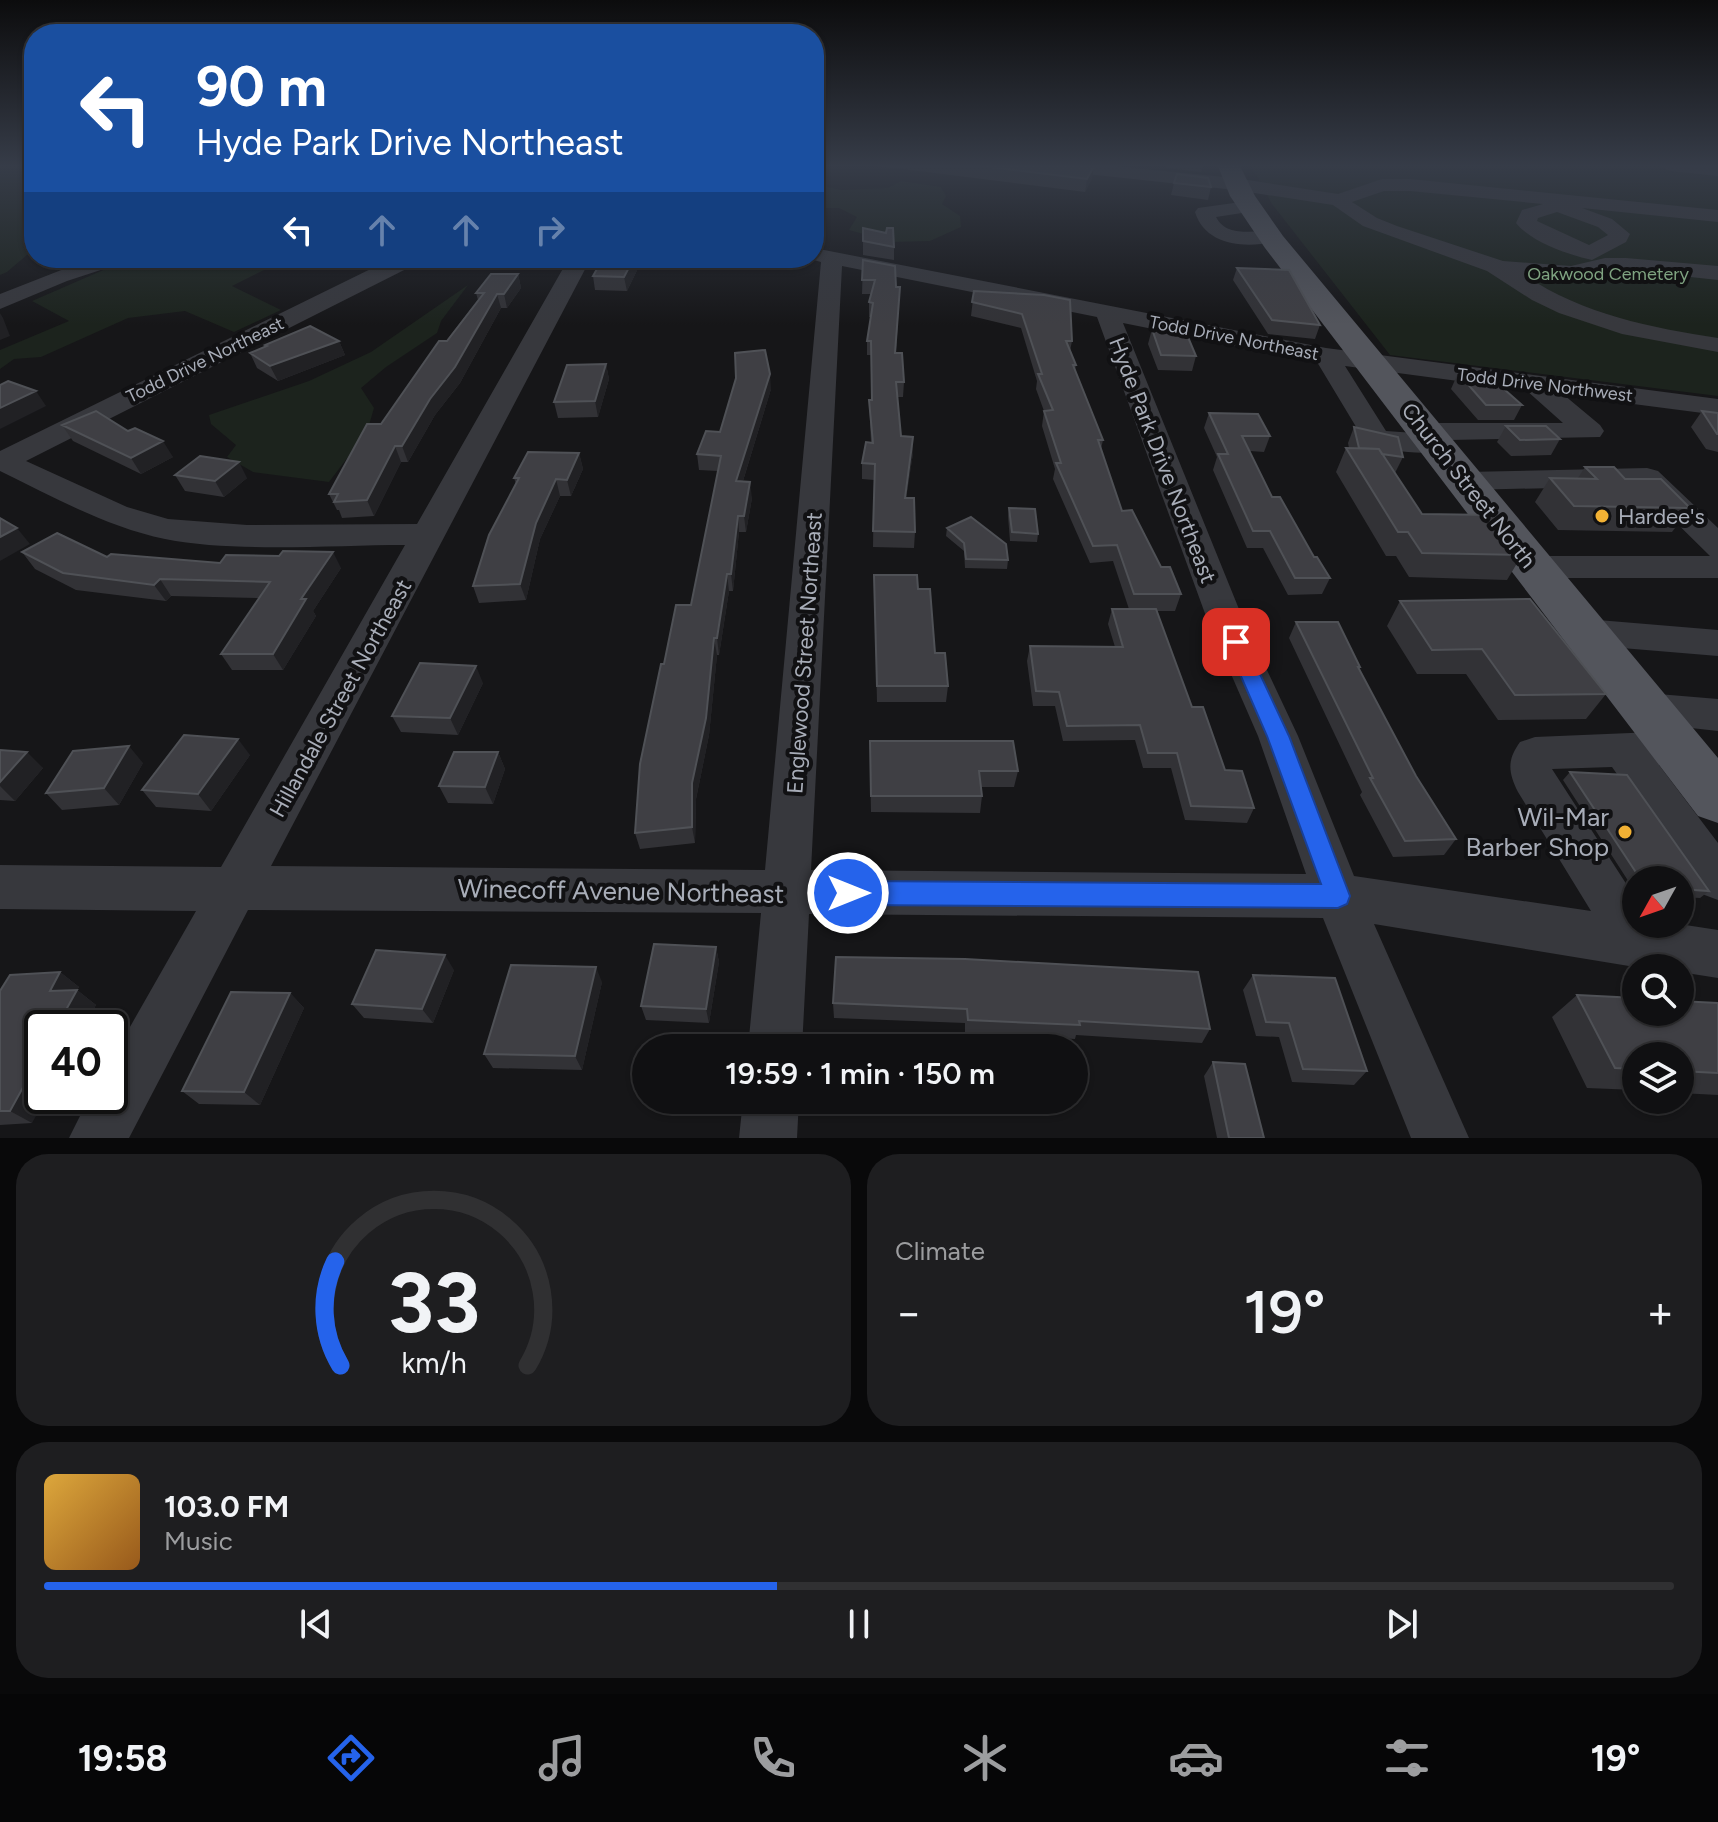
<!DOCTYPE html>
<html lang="en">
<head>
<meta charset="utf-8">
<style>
	:root { --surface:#101012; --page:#1e1e20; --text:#f1f3f6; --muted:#9c9d9f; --line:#303032; --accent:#2563eb }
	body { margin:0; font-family:Figtree,sans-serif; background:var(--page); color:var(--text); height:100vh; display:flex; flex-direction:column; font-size:30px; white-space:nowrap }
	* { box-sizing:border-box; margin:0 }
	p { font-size:26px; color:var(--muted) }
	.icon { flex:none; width:44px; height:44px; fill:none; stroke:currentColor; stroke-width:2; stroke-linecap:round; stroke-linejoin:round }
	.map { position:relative; height:1138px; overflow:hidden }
	.details { display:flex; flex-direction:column; gap:16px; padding:16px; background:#09090a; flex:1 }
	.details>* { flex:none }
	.top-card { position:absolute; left:24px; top:24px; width:800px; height:244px; border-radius:32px; box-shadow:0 2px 6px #0004,0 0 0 2px var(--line); background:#1a4fa0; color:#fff; overflow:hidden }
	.needle { width:52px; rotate:230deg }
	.controls { position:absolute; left:1622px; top:866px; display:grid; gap:16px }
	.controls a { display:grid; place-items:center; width:72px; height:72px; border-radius:50%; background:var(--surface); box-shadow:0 2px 6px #0004,0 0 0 2px var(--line); font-size:40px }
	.speed { position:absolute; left:24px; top:1010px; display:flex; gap:16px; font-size:40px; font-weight:700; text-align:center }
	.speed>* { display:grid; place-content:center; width:104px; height:104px; border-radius:50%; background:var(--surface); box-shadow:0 2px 6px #0004,0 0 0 2px var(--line); line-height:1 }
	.speed .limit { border:4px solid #111; border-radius:12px; background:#fff; color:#111 }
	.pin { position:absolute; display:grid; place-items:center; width:68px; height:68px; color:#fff; margin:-34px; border-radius:16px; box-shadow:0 4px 12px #0006 }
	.me { position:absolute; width:88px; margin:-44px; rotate:90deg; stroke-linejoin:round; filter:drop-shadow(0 0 6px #0008) }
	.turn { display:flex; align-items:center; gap:28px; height:168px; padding:0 40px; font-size:36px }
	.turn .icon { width:104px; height:104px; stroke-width:2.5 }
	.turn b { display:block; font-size:56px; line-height:68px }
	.lanes { display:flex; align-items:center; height:76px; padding:0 40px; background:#0003; justify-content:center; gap:40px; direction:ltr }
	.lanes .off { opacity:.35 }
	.big { font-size:60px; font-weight:600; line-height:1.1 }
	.details .card { flex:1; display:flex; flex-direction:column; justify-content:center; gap:12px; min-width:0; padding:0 28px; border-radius:32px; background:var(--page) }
	.details .dial { align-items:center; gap:0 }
	.dial svg { height:208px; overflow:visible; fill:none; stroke:var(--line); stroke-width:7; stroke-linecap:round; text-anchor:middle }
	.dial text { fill:var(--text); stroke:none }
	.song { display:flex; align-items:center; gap:24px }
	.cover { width:96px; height:96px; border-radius:12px; background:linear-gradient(135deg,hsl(40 70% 55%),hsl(30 70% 35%)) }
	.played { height:8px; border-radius:4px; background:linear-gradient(90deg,var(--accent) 45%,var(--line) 45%) }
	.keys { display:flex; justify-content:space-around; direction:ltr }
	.heat { display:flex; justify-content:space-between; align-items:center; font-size:44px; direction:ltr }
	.details .tiles { flex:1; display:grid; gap:16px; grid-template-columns:1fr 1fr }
	.card:last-child { grid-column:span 2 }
	.trip { position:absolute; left:632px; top:1034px; width:456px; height:80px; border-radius:40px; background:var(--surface); box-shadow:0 2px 6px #0004,0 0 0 2px var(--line); font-weight:600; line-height:80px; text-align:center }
	.tabs { display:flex; height:128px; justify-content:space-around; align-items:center; background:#060607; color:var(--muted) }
	.tabs .icon { width:56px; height:56px }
	.tabs .on { color:var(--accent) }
	.tabs b { font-size:36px; color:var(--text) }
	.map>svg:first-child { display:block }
	.green { fill:#1c231d }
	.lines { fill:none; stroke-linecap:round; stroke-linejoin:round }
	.minor { fill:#37383d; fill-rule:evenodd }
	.major { fill:#53555c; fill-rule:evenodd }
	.wall { fill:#323236 }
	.shaded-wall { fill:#212124 }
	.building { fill:#3f3f44; stroke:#4f5156; stroke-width:2 }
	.route { fill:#2563eb; stroke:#184099; stroke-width:2 }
	.poi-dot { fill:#f2b134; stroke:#111113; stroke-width:3 }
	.labels { text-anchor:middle; stroke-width:8; stroke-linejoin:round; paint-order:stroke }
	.far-park-label { font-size:18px; fill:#7fa381; stroke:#111113 }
	.far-street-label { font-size:18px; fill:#a8adb8; stroke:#111113 }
	.street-label { font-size:22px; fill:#a8adb8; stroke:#111113 }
	.poi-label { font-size:22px; fill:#a8adb8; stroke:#111113; text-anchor:start }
	.near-poi-label { font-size:26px; fill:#a8adb8; stroke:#111113; text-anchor:end }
	.near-street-label { font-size:26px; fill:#a8adb8; stroke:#111113 }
</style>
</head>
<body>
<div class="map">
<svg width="1718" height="1138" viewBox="0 0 1718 1138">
	<rect width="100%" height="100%" fill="#161618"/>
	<path class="green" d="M0 166H34V249L7 272 0 275Z
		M1251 166H1718V396L1390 355 1272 204Z
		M814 174 824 176 827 187 841 190 888 188 901 181 941 187 946 196 942 204 960 216 961 227 930 241 892 242 849 230 857 217 839 208H814Z
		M223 258H288L232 286 281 310 234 332 185 311 128 318 41 357 14 359 0 369V350L69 321 32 301 108 268 173 270Z
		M468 285 441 321 437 333 386 367 361 388 374 408 367 432 329 482 253 472 227 457 236 445 211 424 209 415 309 381 371 352Z"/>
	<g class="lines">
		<path class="minor" d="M1050 166H1113L1235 178 1338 194 1382 179H1410L1718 210V222L1582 208 1612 219 1630 234 1626 242 1592 260C1569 255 1531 242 1516 223L1522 210 1543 204 1410 191H1384L1352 202 1377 218 1397 226 1503 261 1571 266 1605 258H1626L1718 266V280L1626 270H1606L1571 280 1526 276C1582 314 1652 328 1718 338V352L1622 334 1559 313 1532 300 1487 271 1363 226 1333 205 1235 190 1059 171ZM1557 212 1598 227 1608 235 1589 245 1537 221 1538 218Z
			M1661 166H1718V176L1670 171Z
			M1248 201 1258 207 1255 211 1216 217C1228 240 1257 228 1277 233L1280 237 1277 241C1247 249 1205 246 1195 212L1198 208Z
			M814 248 1326 348 1718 399V415L1564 395 1600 425 1604 431 1600 437 1449 440 1451 444 1447 450C1424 456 1390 451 1367 445L1317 362 1123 323 1243 619 1298 736 1354 876 1591 911 1518 792C1508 772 1507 760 1520 742L1535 737 1678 731 1693 736 1699 748 1693 760 1678 765H1659L1718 843V900L1702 894 1612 767 1552 769 1636 899V924H1679L1718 930V978L1680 972V968L1635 967 1374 924 1469 1138H1411L1323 918 809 914 802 1048H748L761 913 248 910 129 1138H69L90 1096H110V1062L196 911 0 909V865L221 867 405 545C332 545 236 553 165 539 107 527 53 497 0 471V451L393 258H421L418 263 26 461 127 507 168 519 247 525 417 524 569 258H591L271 866 765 870 821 262 806 258H814ZM842 266 1097 317 1207 619 1258 736 1306 874 811 870ZM1345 366 1526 390 1563 423H1428L1418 426 1415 433 1386 431Z
			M92 258H125L122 263 67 281 0 309V294Z
			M1647 468 1658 471 1718 528V578H1534L1522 575 1517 567 1522 559 1534 556H1710L1639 486 1466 490 1455 487 1451 481 1455 475 1466 472Z
			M1586 619 1718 630V656L1586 645 1573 641 1568 632 1573 623Z
			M1646 693 1718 699V731L1646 723 1632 719 1626 708 1632 697Z
			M743 1100H799L797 1138H739Z"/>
		<path class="major" d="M1218 166H1240L1255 196 1283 236 1718 758V823L1698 816 1265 248 1230 196Z"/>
	</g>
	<path class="wall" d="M875 166H1094L1092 178 1085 192 895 168Z
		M1166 166H1203L1201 172 1167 168Z
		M1174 183 1211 187 1208 200 1171 195Z
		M863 228 894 247V260L863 255Z
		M643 258 627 291 595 290 593 276Z
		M863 260 896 287H900L896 353 904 382 903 397H897L901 436 913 453 906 498 915 532 914 548 873 547 874 480 862 479V463L871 443 869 400H872L871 355H867V341L871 317H869V302L871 294H862Z
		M1237 268 1320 325 1315 339 1268 334 1233 280Z
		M518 274 521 288 507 308H501L460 383 435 415 408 462H401L374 516 342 518 339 510H337L329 494 381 424 478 300 476 293Z
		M974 291 1044 295 1072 341 1070 351 1076 365 1075 370 1103 440 1101 449 1122 511 1181 594 1175 611H1157L1192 707 1225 770 1254 808 1247 823 1185 820 1171 768H1143L1135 740 1063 741 1055 706H1033L1027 661 1030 646 1115 647 1108 624 1112 609H1129L1113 561 1090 563 1053 479 1055 469 1042 426 1044 411 1036 389 1037 381 1021 328 971 316Z
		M1152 329 1196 356 1192 371 1158 370 1148 344Z
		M339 341 345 355 278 381 257 368 250 353 266 347 265 345Z
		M606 364 609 379 598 417 558 418 554 402Z
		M1458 373 1522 405 1514 420H1478L1451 389Z
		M771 389 743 481 752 498 746 532H739L733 591H729L719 655H717L709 735 696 799 695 843 640 849 635 833 664 664 691 605 718 471 699 470 697 454 720 432Z
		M1702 411 1718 413V452L1706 449 1691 427Z
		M1209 413 1270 436 1264 452 1250 451 1272 497 1330 578 1322 594 1288 595 1263 548H1247L1213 470 1217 457 1204 428Z
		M62 425 128 431 173 457 141 474 73 441Z
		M1506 426 1560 439 1551 455 1511 456 1497 442Z
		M1354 427 1403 457 1395 473 1422 514 1522 555 1507 580 1409 577 1396 556H1386L1336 472 1346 448H1349L1348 443Z
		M579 453 583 469 571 496H560L540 539 526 600 479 603 473 586 516 484 514 478Z
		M1585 467 1625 479 1690 508 1672 532 1558 530 1535 502 1550 478H1578Z
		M175 475 247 478 224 497 185 491Z
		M1009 508 1038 534 1037 542 1010 541 1008 516Z
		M947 528 1008 560 1007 569 965 568 964 551 946 536Z
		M22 552 107 557 341 568 313 611 316 616 283 670H232L221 654 259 598 171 596 166 601 76 590 35 569Z
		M874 575 918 589 935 653 948 686 946 702H877Z
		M1400 601 1606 694 1586 719 1498 720 1466 674H1417L1387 626Z
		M1296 622 1360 667 1359 669 1416 776 1456 839 1444 855 1393 857 1360 795 1362 792 1289 638Z
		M483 683 458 735 401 732 392 716Z
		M0 750 43 768 15 801 0 800Z
		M498 752 505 769 493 804 448 803 439 786Z
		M250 755 211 811 156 807 142 790Z
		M870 758 1018 771 1014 787H981L982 796 980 813 871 812Z
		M143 763 119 805 62 810 46 793Z
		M1570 772 1709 891 1700 898 1680 897V880H1636V893L1563 780Z
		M716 947 719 962 709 1023 646 1020 641 1006Z
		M836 957 1210 1029 1202 1043 1076 1035 1075 1039 965 1034V1023L834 1018 833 1003Z
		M454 970 433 1023 364 1018 352 1004Z
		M60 972 79 987 77 990 96 1005 83 1028H42L32 1123 0 1125V991Z
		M1253 975 1367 1071 1354 1085 1292 1082 1279 1037 1256 1036 1243 990Z
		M602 982 582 1070 493 1068 484 1054Z
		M290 993 304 1008 260 1105 199 1104 182 1091Z
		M1577 995 1718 1003V1095L1680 1093V1056H1636V1090L1587 1088 1552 1017Z
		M1213 1062 1264 1138H1217L1204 1076Z"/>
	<path class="shaded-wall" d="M1094 166 1092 178 1085 192 1087 179Z
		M634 258H643L627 291 624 277Z
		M518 274 521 288 507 308 504 294Z
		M497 294 501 308 460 383 435 415 408 462 402 446 430 399Z
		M0 313 3 318 10 336 0 340Z
		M339 341 345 355 278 381 270 366Z
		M606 364 609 379 598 417 595 401Z
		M770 374 771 389 738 497 736 481Z
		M36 391 46 406 0 429V408Z
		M913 437V453L904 514 905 498Z
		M163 441 173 457 141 474 131 458Z
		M395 446 401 462 374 516 367 500Z
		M579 453 583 469 571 496 567 480Z
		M239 462 247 478 224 497 215 481Z
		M556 479 560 496 540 539 526 600 520 584 536 523Z
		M750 482 752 498 746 532 744 516Z
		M738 516 739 532 733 591 731 574Z
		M17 528 30 544 0 561V537Z
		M333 552 341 568 313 611 316 616 283 670 273 654 301 599Z
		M727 574 729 591 719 655 717 638Z
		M160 579 171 596 166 601 154 585Z
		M714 638 717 655 709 735 696 799 695 843 692 827V783Z
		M476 666 483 683 458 735 450 718Z
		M238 739 250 755 211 811 198 794Z
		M129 746 143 763 119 805 104 788Z
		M27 752 43 768 15 801 0 786V782Z
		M498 752 505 769 493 804 485 787Z
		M716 947 719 962 709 1023 706 1009Z
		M445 955 454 970 433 1023 422 1009Z
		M596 967 602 982 582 1070 575 1056Z
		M60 972 79 987 77 990 96 1005 83 1028H56L50 991Z
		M290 993 304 1008 260 1105 244 1092Z
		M42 1053V1096H47L32 1123 10 1111Z"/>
	<path class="building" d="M982 166H1094L1087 179Z
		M1177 174 1208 178 1211 187 1174 183Z
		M863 228 886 233 887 228H893L894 247 863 241Z
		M603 258H634L624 277 593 276Z
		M863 260 895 266 896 287H900L895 353H902L904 382H896L901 436 913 437 905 498H914L915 532 873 531 875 464 862 463 866 442 873 443 869 400H872L871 341H867L873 303 869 302 875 280H862Z
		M1237 268 1289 270 1320 325 1272 320Z
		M491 274H518L504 294H497L455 367 430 399 402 446H395L367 500 334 502 338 494H329L367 424H381L439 341H447L484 293H476Z
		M974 291 1044 295 1070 300 1072 341H1066L1076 365H1073L1103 440H1098L1122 511 1132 510 1161 567H1170L1181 594H1134L1117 545 1093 546 1056 463H1061L1044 411 1053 410 1038 374H1042L1022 314 972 302Z
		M310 326 339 341 270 366 250 353 267 346 265 345Z
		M1152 329 1185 330 1196 356 1161 355Z
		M765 350 770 374 736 481 750 482 744 516H738L731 574H727L717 638H714L706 718 692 783V827L635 833 640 764 661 664H664L676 605H691L721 456 697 454 706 431 720 432 736 378 735 353Z
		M606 364 595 401 554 402 567 365Z
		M1458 373 1487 374 1522 405H1486Z
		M8 381 36 391 0 408V385Z
		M96 411 128 431 135 428 163 441 131 458 62 425Z
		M1702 411 1718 413V434H1717Z
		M1209 413 1258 414 1270 436H1242L1272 497H1280L1314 557H1317L1330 578H1295L1270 531H1253L1218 454H1228Z
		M1506 426H1546L1560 439 1520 440Z
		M1354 427 1398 437 1403 457 1382 454 1379 449 1359 448Z
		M1346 448 1379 449 1422 514 1492 515 1522 555 1422 553 1408 532H1398Z
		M528 452 579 453 567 480 556 479 536 523 520 584 473 586 489 535 519 478H514Z
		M200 456 239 462 215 481 175 475Z
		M1585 467H1614L1625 479H1661L1690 508 1574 506 1550 478 1597 479Z
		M1009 508 1035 509 1038 534 1012 532Z
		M971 517 1006 544 1008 560 966 559 964 543 947 528Z
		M0 518 17 528 0 537Z
		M57 533 107 557 111 554 220 563 226 555 279 556 283 551 333 552 301 599H306L273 654H221L270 582 160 579 154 585 63 573 22 552Z
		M874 575H917L918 589H930L935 653H945L948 686H877Z
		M1530 599 1606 694 1515 695 1482 649 1432 650 1400 601Z
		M1112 609H1156L1192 707H1203L1225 770 1242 771 1254 808 1191 806 1177 753H1148L1140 725 1067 726 1059 692 1036 691 1030 646 1123 647Z
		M1296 622H1338L1360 667H1358L1416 776 1456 839 1405 841 1370 778H1373Z
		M420 663 476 666 450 718 392 716Z
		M184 735 238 739 198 794 142 790Z
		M870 741H1013L1018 771H979L982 796H871Z
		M129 746 104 788 46 793 73 751Z
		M0 750 27 752 0 782Z
		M454 752H498L485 787 439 786Z
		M1570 772 1627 775 1709 891 1680 889V880H1641Z
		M654 944 716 947 706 1009 641 1006Z
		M376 950 445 955 422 1009 352 1004Z
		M836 957 965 959 1198 972 1210 1029 1079 1021 1080 1025 968 1020 967 1009 833 1003Z
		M511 965 596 967 575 1056 484 1054Z
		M60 972 50 991 77 990 56 1028H42V1053L10 1111H0V991L10 975Z
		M1253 975 1335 978 1367 1071 1303 1069 1289 1023 1266 1022Z
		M231 992 290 993 244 1092 182 1091Z
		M1577 995 1636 998V1012H1680V1001L1718 1003V1073L1680 1071V1056H1636V1069L1615 1068Z
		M1213 1062 1245 1064 1264 1138H1229Z"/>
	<linearGradient id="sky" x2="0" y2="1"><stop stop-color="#0c0c0d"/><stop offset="0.51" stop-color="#363c48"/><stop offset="1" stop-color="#363c48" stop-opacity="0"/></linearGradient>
	<rect width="1718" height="325" fill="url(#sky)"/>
	<path class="route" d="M1236 635 1243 637 1245 642 1289 736 1350 896 1347 904 1338 908 848 905 839 901 835 893 839 885 848 881 1321 884 1267 736 1226 642 1229 637Z"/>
	<g class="poi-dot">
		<circle cx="1602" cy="516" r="8"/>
		<circle cx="1625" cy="832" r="8"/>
	</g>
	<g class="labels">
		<g class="far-park-label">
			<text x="1608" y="280">Oakwood Cemetery</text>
		</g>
		<g class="far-street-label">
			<text transform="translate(1234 338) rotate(11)" y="6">Todd Drive Northeast</text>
			<text transform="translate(205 360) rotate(-26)" y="6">Todd Drive Northeast</text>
			<text transform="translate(1545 385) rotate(7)" y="6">Todd Drive Northwest</text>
		</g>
		<g class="street-label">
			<text transform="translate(1163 460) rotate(69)" y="8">Hyde Park Drive Northeast</text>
			<text transform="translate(1469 485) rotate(52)" y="8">Church Street North</text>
			<text transform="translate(804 653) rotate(-86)" y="8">Englewood Street Northeast</text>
			<text transform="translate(340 698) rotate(-61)" y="8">Hillandale Street Northeast</text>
		</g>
		<g class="poi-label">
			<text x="1618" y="524">Hardee's</text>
		</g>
		<g class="near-poi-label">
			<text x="1609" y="826">Wil-Mar<tspan x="1609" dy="30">Barber Shop</tspan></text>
		</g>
		<g class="near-street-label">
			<text transform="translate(621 891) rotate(1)" y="9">Winecoff Avenue Northeast</text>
		</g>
	</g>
</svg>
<div class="controls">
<a><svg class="needle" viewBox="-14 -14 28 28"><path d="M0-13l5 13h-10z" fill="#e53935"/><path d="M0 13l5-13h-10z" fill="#9c9d9f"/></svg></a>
<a><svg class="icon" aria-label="search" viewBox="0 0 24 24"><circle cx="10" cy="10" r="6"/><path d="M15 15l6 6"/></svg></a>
<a><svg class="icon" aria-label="layers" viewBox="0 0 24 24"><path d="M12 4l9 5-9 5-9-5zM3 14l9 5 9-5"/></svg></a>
</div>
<div class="speed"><div class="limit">40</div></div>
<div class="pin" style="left:1236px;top:642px;background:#d93025"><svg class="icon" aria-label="arrive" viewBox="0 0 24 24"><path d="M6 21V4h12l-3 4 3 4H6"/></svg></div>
<svg class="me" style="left:848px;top:893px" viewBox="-20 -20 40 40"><circle r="17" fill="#2563eb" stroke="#fff" stroke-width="3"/><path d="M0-11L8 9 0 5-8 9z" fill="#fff"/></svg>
<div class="trip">19:59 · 1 min · 150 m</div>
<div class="top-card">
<div class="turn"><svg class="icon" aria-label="left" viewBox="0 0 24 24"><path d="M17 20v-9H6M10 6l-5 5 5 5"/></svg><div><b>90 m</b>Hyde Park Drive Northeast</div></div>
<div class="lanes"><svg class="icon" aria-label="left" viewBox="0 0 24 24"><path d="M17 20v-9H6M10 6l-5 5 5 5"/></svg><svg class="icon off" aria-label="ahead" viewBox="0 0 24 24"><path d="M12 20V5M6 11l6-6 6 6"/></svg><svg class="icon off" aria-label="ahead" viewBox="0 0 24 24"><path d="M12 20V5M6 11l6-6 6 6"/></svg><svg class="icon off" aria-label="right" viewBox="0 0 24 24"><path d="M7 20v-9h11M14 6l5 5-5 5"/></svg></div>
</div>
</div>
<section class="details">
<div class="tiles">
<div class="card dial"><svg viewBox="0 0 100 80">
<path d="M14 69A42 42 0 1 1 86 69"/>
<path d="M14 69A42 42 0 0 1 12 29" stroke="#2563eb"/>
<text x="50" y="56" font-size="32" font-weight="700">33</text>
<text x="50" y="72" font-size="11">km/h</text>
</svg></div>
<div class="card"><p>Climate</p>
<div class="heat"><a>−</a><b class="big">19°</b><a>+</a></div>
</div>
<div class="card">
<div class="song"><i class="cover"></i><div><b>103.0 FM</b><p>Music</p></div></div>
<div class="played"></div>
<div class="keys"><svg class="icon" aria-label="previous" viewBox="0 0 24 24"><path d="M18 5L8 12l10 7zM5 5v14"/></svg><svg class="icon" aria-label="pause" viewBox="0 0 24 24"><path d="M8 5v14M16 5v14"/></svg><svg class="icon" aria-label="next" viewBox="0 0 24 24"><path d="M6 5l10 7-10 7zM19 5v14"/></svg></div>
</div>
</div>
</section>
<nav class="tabs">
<b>19:58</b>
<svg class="icon on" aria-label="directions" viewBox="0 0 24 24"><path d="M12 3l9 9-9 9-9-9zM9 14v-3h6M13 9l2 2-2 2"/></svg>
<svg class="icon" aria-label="music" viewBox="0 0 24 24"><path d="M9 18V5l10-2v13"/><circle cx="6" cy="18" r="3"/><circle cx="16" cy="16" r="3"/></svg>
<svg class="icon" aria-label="phone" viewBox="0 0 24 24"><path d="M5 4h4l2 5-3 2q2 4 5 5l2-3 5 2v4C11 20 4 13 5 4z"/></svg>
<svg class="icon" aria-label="climate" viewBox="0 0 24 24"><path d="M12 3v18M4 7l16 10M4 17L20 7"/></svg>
<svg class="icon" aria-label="car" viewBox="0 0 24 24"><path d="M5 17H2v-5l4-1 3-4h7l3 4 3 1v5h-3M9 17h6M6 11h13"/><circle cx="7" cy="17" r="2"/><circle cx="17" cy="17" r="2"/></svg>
<svg class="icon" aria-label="filters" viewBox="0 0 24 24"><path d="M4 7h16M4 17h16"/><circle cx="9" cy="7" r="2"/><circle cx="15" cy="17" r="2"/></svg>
<b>19°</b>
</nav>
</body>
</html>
